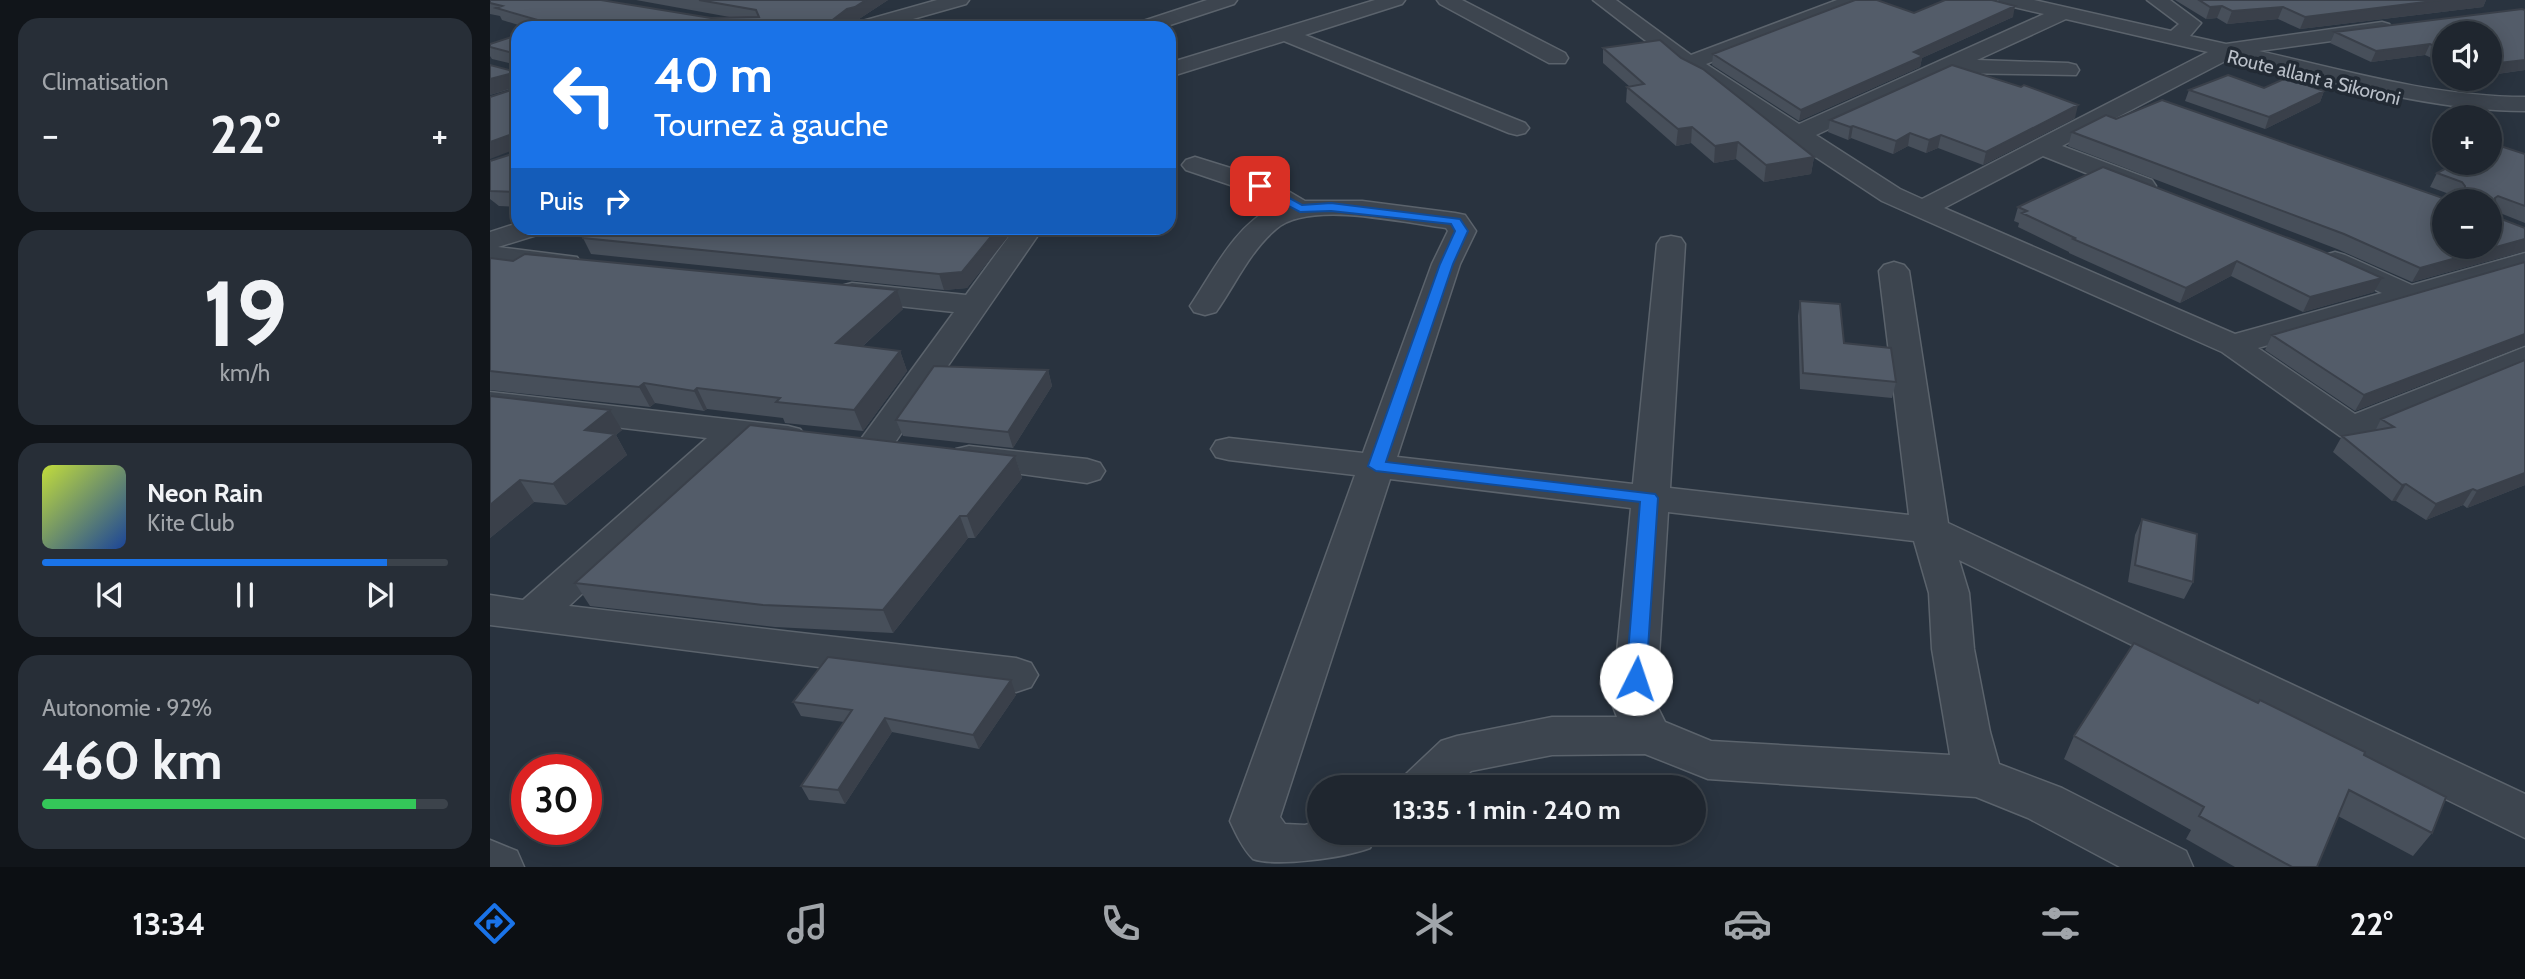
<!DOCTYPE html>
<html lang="fr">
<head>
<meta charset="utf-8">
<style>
	:root { --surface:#1f262f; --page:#272e37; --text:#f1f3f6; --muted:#a1a5aa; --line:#3c434b; --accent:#1a73e8 }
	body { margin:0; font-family:Cabin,sans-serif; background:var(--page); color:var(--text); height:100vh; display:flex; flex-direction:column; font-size:26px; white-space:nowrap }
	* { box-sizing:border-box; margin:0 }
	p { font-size:23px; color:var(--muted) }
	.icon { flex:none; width:38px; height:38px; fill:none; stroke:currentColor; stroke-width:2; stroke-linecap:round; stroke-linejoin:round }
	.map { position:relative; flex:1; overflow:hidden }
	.panel { display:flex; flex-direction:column; gap:18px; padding:18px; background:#11151a; width:490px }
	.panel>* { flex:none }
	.top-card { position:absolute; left:21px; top:21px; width:665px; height:214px; border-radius:21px; box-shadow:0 4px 18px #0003,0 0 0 2px var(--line); background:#1a73e8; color:#fff; overflow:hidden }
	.buttons { position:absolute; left:1942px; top:21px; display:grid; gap:14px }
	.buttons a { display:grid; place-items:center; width:70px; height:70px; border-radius:50%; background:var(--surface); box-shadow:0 4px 18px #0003,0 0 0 2px var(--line); font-size:35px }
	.speed { position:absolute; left:21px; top:754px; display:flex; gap:14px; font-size:35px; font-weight:700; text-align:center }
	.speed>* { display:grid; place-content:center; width:91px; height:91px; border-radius:50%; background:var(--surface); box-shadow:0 4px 18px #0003,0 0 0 2px var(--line); line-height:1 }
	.speed .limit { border:10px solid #d22; background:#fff; color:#111 }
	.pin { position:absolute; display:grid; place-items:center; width:60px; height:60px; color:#fff; margin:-30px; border-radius:14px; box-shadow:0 4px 10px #0006 }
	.me { position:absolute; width:77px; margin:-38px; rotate:4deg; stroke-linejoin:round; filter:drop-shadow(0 0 5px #0008) }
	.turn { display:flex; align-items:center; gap:24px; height:147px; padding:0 28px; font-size:32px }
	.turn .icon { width:91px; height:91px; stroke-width:2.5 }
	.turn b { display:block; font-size:49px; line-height:60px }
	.then { display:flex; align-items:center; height:66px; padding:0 28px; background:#0003; gap:14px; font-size:26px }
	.big { font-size:52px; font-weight:700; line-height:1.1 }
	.panel .widget { flex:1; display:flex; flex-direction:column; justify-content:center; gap:10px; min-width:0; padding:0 24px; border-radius:21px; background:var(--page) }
	.panel .dial { align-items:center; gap:0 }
	.dial b { font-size:91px; line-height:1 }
	.song { display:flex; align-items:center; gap:21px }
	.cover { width:84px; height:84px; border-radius:10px; background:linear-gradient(135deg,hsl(70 70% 55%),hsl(220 70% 35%)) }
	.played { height:7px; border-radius:4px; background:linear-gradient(90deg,var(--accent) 85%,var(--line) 85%) }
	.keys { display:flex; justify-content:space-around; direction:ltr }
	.heat { display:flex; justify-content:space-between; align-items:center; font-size:38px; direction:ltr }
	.charge { height:10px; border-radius:5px; background:linear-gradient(90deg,#34c759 92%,var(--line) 0) }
	.trip { position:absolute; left:817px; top:775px; width:399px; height:70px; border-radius:35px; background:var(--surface); box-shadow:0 4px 18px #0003,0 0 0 2px var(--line); font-weight:700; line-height:70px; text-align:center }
	.menu { display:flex; height:112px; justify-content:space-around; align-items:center; background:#0c0f13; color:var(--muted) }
	.menu .icon { width:49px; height:49px }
	.menu .current { color:var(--accent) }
	.menu b { font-size:32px; color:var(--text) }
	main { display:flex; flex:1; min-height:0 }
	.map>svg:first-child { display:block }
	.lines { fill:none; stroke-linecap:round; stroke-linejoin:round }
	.minor-casing { stroke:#5b636c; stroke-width:3 }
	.minor { fill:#3d454f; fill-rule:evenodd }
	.wall { fill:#474f5a }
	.shaded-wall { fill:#3a404a }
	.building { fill:#535c69; stroke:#3a404a; stroke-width:2; fill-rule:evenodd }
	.route { fill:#1a73e8; stroke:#114b97; stroke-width:2 }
	.labels { text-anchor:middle; stroke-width:7; stroke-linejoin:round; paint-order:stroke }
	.far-street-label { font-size:19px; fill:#bac0c9; stroke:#222a34 }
</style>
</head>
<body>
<main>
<section class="panel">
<div class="widget"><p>Climatisation</p>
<div class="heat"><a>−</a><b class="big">22°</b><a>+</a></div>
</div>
<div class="widget dial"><b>19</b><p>km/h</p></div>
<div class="widget">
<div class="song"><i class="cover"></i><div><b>Neon Rain</b><p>Kite Club</p></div></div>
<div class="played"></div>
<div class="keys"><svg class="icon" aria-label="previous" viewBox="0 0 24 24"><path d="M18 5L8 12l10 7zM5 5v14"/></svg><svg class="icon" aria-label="pause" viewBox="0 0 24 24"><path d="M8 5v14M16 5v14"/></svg><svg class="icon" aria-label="next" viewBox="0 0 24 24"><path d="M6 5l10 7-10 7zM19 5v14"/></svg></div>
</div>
<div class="widget"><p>Autonomie · 92%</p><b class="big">460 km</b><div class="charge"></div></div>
</section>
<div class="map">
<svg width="2035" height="867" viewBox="0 0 2035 867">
	<rect width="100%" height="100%" fill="#29333f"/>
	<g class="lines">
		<g class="minor-casing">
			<path id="minor" d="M447 0H479L476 4 391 28H359L362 24Z
				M717 0H747L744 4 671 28H641L644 24Z
				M885 0H915L912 4 815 35 1035 123 1039 128 1035 133 1027 135 1019 133 794 41 679 77V63Z
				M947 0H972L1075 53 1078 58 1075 63H1059L950 4Z
				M1103 0H1126L1201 55 1347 0H1375L1372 4 1216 64 1309 124 1554 14 1511 4 1508 0H1544L1681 31 1689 24 1657 0H1680L1711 23 1700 36 1736 44 1892 22 1899 24 1902 28 1899 32 1892 34 1769 51C1856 71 1946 97 2035 97V111C1939 111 1834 79 1741 58L1572 146 1662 180 1666 186 1662 192 1653 194 1644 192 1553 156 1454 208 1745 334 1892 293 1835 267 1831 261 1835 255 1845 252 1855 255 1922 285 2035 253V271L1768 348 1865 414 2035 347V369L1874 436 1862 439 1850 436 1732 352 1392 201 1191 68ZM1576 19 1718 52 1432 199 1410 189 1326 135 1460 73 1586 75 1589 70 1586 65 1578 63 1487 60Z
				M705 157 779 180 815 201H872L965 213 975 215 986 231 970 264 907 457 1143 484 1167 244 1171 238 1181 236 1191 238 1195 244 1180 488 1419 515 1389 271 1394 265 1404 262 1414 265 1419 271 1458 523 2035 794V838L1469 560 1479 593 1484 649 1500 732 1509 764 1572 788 1696 851 1703 867H1630L1538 818 1486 797 1218 779 1155 754 1062 755 981 771 965 788H909L916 774 951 741 967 736 1062 717H1127L1122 704 1141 508 900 479 790 817 795 824 815 825 830 821V833H888L880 848C853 858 787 867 763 859 753 849 746 834 740 821L865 475 739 460 726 457 721 449 726 441 739 438 873 453 942 264 958 231 956 228C914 223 820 200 786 229 760 251 745 285 726 312L715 315 704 312 700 306C723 272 746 223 786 206L761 192 696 170 692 165 696 160ZM1178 512 1424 541 1439 593 1442 649 1460 755 1221 741 1175 722 1166 704Z
				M28 223V228H54L50 234 8 247 87 257 91 263 87 269 77 272 0 264V232Z
				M525 228H553L397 454 384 457 371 454 366 446 464 312 362 301 351 298 347 292 351 286 362 283 476 295Z
				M0 392 298 426 310 429 316 437 310 445 298 448 254 443 79 606 526 658 541 663 548 675 541 687 526 692 0 625V595L33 600 217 438 0 412Z
				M479 446 597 459 610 463 615 471 610 479 597 483 466 465 461 457 466 449Z
				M0 840 27 851 34 867H0Z"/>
		</g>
		<use href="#minor" class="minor"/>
	</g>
	<path class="wall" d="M0 0 221 18H245L146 0H398L369 19 361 21 353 28H38L12 20 10 16 0 14Z
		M1685 0H1996L1993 7 1810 29 1788 19 1737 24 1727 18 1716 19Z
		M2035 10V70L2000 75 1955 33V64L1935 55 1881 62 1840 43 1845 32Z
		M1424 13 1523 17 1432 58 1430 67 1309 121 1222 65 1223 54Z
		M28 35V207L9 206 0 199V161L22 154 24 88 0 95 23 71V64L2 59 0 56V44Z
		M1113 48 1191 58 1324 157 1321 174 1274 182 1246 159 1224 163 1201 143 1186 146 1136 102 1137 87 1139 86 1113 63Z
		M1774 88 1834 91 1830 102 1775 129 1695 101 1699 90Z
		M1585 118 1493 165 1448 148 1436 153 1418 146 1403 154 1361 138 1358 140 1338 132 1340 120Z
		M1626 119 1960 200 1962 195 1940 187 1947 173 2035 154V223L2005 211 2006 217 2035 228V251L1922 282 1847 249 1578 146 1582 132Z
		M1528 207 1884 292 1813 312 1741 276 1690 303 1579 253V252L1528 227 1529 223 1524 221Z
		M525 228 477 288 454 290 101 254 93 238Z
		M0 258 413 309 373 346 410 351 417 371 373 431 295 423 293 418 217 409 214 411 165 403 160 407 0 390Z
		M2035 262V345L1865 411 1775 350 1782 335Z
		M1310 301 1354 343 1406 382 1402 398 1310 389 1308 316Z
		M558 370 562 386 523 448 413 436 406 420Z
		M0 396 132 430 126 435 137 455 76 505 44 502 0 538Z
		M1891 419 2035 485 1977 508 1973 505 1936 520 1906 501H1902L1843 452 1852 436 1885 431Z
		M525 456 532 478 485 538H478L403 633 285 627 100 606 85 583Z
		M1652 519 1703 582 1694 599 1638 582 1645 535Z
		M526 695 489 749 402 732 355 804 319 800 311 786 354 722 311 716 303 702Z
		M1584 736 1874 755 1942 833 1923 856 1848 816 1827 867H1745L1696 839 1701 830 1574 759Z"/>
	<path class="shaded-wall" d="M376 0H398L369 19 361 21 353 28H332L357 9Z
		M1951 0H1996L1993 7 1810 29 1815 17Z
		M1525 6 1523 17 1432 58 1430 67 1309 121 1311 110 1424 52Z
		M1732 6 1727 18 1716 19 1720 7Z
		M1793 7 1788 19 1737 24 1742 11Z
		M1940 44 1935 55 1881 62 1886 51Z
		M2035 60V70L2000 75V64Z
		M23 73 28 86 0 95V79Z
		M1834 91 1830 102 1775 129 1779 117Z
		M1588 105 1585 118 1493 165 1496 152Z
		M1363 126 1361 138 1358 140 1360 127Z
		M1202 127 1201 143 1186 146 1188 129Z
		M1420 133 1418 146 1403 154 1406 141Z
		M22 134 28 148 0 159V142Z
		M1451 135 1448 148 1436 153 1439 140Z
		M1248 142 1246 159 1224 163 1225 146Z
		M1324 157 1321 174 1274 182 1276 165Z
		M508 228H525L477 288 454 290 449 274Z
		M2035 239V251L1922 282 1930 268Z
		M1747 261 1741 276 1690 303 1696 288Z
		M1892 278 1884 292 1813 312 1820 297Z
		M407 290 413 309 354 363 346 343Z
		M2035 334V345L1865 411 1874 395Z
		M410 351 417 371 373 431 364 410Z
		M558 370 562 386 523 448 518 432Z
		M154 383 165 403 160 407 149 387Z
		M207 388 217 409 214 411 204 391Z
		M120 410 132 430 126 435 137 455 76 505 63 484 95 430Z
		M525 456 532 478 485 538 477 516Z
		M2035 473V485L1977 508 1987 491Z
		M30 480 44 502 0 538V505Z
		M1916 484 1906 501H1902L1912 485Z
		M1983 489 1973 505 1936 520 1946 504Z
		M470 516 478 538 403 633 393 610Z
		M521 680 526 695 489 749 483 735Z
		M395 718 402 732 355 804 348 790Z"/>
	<path class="building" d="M0 0H111L221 18 269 17 266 10 209 0H376L365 7 357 9 332 28H51L62 24 6 8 12 6 0 3Z
		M1365 0H1387L1424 13 1455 0H1502L1525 6 1424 52 1433 56 1311 110 1223 54Z
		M1709 0H1951L1815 17 1793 7 1742 11 1732 6 1720 7Z
		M2032 9 2035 10V60L2000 64V33H1955V51L1940 44 1886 51 1845 32Z
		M28 35V192L0 191V161L22 154V134L0 142V97L24 89 23 73 0 79V65L23 71V53L0 47V44Z
		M1170 40 1191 58 1213 69 1324 157 1276 165 1248 142 1225 146 1202 127 1188 129 1137 87 1154 84 1113 48Z
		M1462 65 1531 87 1534 85 1588 105 1496 152 1451 135 1439 140 1420 133 1406 141 1363 126 1360 127 1340 120Z
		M1738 75 1774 88 1796 78 1834 91 1779 117 1699 90Z
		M1672 100 1961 201 1965 198V190L1975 189V186L1972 182 1947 173 1966 163H2000V144L2001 143 2035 154V206L2008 196 2005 198 2006 217 2035 228V239L1930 268 1854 234 1582 132 1616 115 1626 119ZM1955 201H2000V247H1955Z
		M1613 167 1832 251 1892 278 1820 297 1747 261 1696 288 1583 239 1585 238 1532 213 1537 211 1528 207Z
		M89 228H508L472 272 449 274 93 238Z
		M35 254 407 290 346 343 410 351 364 410 286 402 290 398 207 388 204 391 154 383 149 387 0 371V258L23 261Z
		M2035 262V334L1874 395 1782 335Z
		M1310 301 1350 304 1354 343 1401 348 1406 382 1313 373Z
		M2035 360V473L1987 491 1983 489 1946 504 1916 484 1912 485 1852 436 1904 427 1891 419Z
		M444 366 558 370 518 432 406 420Z
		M0 396 120 410 95 430 125 434 63 484 30 480 0 505Z
		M260 425 525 456 477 516H470L393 610 273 605 85 583Z
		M1652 519 1707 534 1703 582 1645 565Z
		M1644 643 1768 703 1770 700 1875 752 1874 755 1956 797 1942 833 1859 790 1827 867H1802L1709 816 1714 807 1584 736Z
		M338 657 521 680 483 735 395 718 348 790 311 786 362 710 303 702Z"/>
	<path class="route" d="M766 184H774L812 205 841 203 970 219 978 231 963 264 896 462 1165 494 1168 498 1156 679 1153 684 1146 686 1139 684 1136 679 1150 502 886 471 878 466 950 264 965 231 961 224 841 211 810 212 766 189Z"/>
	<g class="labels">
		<g class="far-street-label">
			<text transform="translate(1824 77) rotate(14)" y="7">Route allant a Sikoroni</text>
		</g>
	</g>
</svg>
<div class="buttons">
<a><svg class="icon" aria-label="sound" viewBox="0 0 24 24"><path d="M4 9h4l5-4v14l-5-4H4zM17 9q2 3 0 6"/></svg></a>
<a>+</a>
<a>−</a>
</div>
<div class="speed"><div class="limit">30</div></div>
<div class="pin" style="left:770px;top:186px;background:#d93025"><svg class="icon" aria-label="arrive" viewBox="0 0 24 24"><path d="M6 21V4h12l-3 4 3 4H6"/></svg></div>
<svg class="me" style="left:1146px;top:679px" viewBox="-20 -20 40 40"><circle r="19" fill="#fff"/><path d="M0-13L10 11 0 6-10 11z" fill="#1a73e8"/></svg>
<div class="trip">13:35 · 1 min · 240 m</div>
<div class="top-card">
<div class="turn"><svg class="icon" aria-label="left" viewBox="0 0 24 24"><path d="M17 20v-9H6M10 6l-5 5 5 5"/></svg><div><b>40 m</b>Tournez à gauche</div></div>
<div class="then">Puis<svg class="icon" aria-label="right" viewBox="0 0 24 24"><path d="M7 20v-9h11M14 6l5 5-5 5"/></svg></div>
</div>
</div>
</main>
<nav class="menu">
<b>13:34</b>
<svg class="icon current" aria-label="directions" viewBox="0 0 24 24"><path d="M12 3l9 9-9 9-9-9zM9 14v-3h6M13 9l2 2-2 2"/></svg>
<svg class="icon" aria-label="music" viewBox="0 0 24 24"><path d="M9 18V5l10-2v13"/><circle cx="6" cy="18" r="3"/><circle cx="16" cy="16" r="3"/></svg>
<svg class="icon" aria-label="phone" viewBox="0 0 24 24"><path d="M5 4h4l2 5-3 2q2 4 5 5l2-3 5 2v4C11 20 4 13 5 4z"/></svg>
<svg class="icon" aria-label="climate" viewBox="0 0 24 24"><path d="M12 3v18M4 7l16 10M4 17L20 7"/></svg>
<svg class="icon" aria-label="car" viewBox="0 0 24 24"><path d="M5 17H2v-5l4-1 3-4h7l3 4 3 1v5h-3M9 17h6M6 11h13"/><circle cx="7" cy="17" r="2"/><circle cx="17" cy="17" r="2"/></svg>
<svg class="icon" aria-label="filters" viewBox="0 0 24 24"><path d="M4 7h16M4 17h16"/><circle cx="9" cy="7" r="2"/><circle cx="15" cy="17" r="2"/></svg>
<b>22°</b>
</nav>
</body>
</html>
